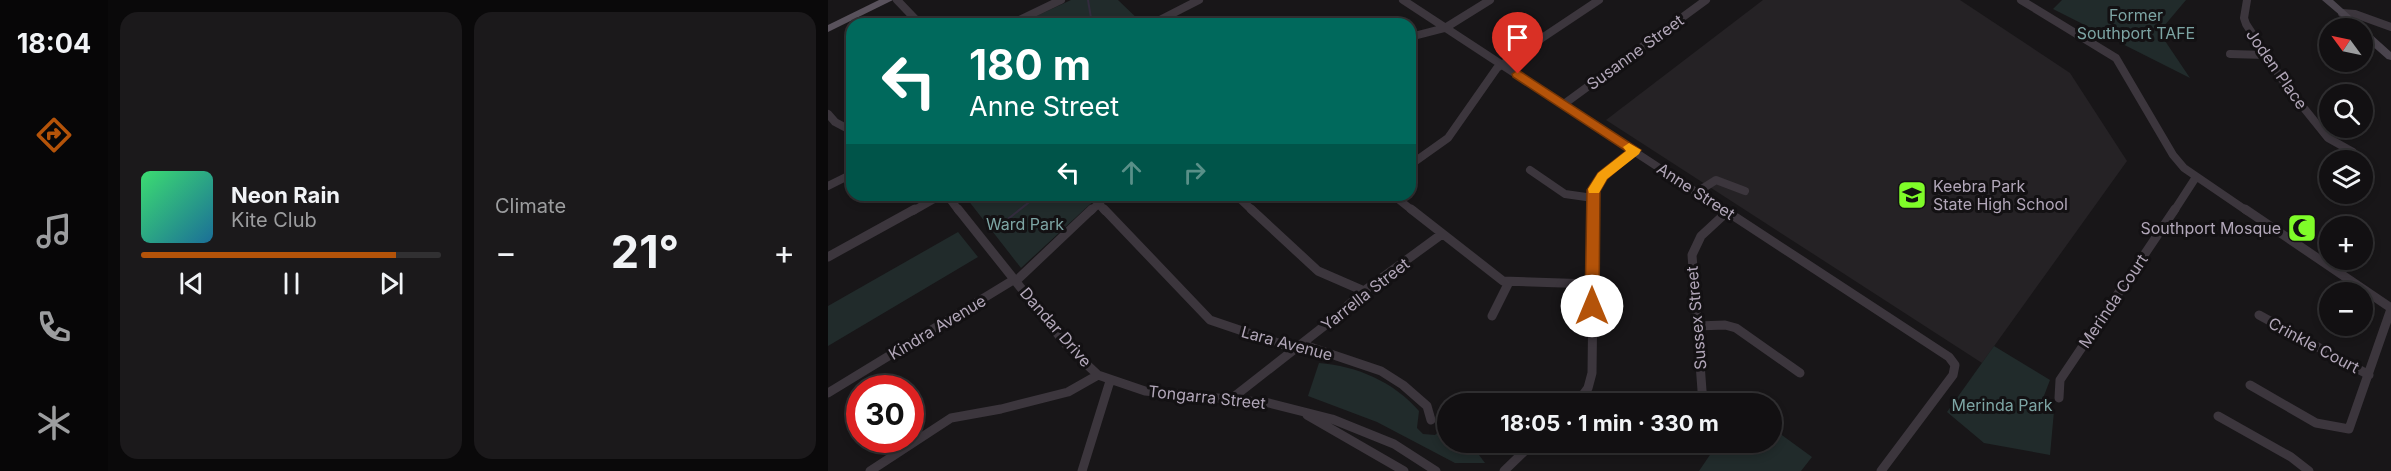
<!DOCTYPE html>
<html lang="en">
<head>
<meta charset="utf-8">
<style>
	:root { --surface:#121012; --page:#1b191b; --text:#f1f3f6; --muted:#9c9d9f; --line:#313032; --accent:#b45309 }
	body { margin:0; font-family:Inter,sans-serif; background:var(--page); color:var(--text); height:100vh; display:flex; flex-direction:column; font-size:22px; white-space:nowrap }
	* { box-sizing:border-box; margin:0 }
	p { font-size:20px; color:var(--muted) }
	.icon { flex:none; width:33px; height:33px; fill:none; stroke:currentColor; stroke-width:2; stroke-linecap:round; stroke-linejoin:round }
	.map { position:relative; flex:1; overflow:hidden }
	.sheet { display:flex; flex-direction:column; gap:12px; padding:12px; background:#0a090a; width:720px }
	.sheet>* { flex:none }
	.hud { position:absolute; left:18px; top:18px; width:570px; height:183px; border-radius:18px; box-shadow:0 3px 9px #0003,0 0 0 2px var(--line); background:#00695c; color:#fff; overflow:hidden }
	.needle { width:39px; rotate:303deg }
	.tools { position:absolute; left:1491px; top:18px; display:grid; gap:12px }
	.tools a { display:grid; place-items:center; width:54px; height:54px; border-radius:50%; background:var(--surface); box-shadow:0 3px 9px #0003,0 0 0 2px var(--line); font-size:30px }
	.speed { position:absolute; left:18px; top:375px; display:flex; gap:12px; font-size:30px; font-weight:700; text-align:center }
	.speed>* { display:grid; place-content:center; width:78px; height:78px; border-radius:50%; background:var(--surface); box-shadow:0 3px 9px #0003,0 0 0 2px var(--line); line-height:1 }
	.speed .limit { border:9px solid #d22; background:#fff; color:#111 }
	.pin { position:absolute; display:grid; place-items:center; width:51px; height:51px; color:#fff; margin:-62px -26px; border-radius:50% 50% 50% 0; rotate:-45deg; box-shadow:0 0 6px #0007 }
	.pin .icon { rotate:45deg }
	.me { position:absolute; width:66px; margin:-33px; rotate:0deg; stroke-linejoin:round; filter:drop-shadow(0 0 4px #0008) }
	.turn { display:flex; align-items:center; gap:21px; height:126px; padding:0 24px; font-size:27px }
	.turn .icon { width:78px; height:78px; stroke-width:2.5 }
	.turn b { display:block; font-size:42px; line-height:51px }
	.lanes { display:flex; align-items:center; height:57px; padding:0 24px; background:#0003; justify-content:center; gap:30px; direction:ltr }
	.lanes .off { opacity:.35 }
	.big { font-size:45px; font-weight:700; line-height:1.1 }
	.sheet .widget { flex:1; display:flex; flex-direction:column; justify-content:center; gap:9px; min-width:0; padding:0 21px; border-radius:18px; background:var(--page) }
	.song { display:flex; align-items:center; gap:18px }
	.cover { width:72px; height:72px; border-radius:9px; background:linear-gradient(135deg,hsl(140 70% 55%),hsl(200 70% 35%)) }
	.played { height:6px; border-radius:3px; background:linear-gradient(90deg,var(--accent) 85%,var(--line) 85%) }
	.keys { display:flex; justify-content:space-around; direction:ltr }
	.heat { display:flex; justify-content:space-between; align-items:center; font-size:33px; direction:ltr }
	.sheet .tiles { flex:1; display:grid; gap:12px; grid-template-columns:repeat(2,1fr) }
	.trip { position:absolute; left:609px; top:393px; width:345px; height:60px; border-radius:30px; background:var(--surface); box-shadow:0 3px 9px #0003,0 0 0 2px var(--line); font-weight:700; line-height:60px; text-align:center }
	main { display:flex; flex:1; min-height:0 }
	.tabs { display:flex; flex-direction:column; width:108px; justify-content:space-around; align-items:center; background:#070607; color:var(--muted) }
	.tabs .icon { width:42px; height:42px }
	.tabs .active { color:var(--accent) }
	.tabs b { font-size:27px; color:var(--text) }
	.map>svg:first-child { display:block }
	.built { fill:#252225 }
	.green { fill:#212b2b }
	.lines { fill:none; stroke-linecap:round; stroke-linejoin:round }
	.stream { stroke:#322b3d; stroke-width:2 }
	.street-far1 { stroke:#3c363d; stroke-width:8 }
	.street { stroke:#3c363d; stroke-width:9 }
	.secondary { fill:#4a444d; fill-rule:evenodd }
	.primary { fill:#59525c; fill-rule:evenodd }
	.route { fill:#b45309; stroke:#753606; stroke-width:1.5 }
	.slow { fill:#f59e0b }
	.labels { text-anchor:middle; stroke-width:6; stroke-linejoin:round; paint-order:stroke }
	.park-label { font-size:16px; fill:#7da5a4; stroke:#131113 }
	.street-label { font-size:16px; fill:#b2a7b9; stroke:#131113 }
	.poi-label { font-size:16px; fill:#b2a7b9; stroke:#131113; text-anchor:start }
</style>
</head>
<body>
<main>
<nav class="tabs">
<b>18:04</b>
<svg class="icon active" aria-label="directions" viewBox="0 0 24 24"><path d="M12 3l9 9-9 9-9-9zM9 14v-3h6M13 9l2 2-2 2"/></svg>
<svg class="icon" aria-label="music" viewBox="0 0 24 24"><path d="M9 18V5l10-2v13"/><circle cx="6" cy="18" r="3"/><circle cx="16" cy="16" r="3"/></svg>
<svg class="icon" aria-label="phone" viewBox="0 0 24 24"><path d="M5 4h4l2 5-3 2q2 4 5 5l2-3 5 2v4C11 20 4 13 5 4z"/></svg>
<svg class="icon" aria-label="climate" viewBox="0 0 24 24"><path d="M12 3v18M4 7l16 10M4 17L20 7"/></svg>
</nav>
<section class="sheet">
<div class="tiles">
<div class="widget">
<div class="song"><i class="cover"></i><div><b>Neon Rain</b><p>Kite Club</p></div></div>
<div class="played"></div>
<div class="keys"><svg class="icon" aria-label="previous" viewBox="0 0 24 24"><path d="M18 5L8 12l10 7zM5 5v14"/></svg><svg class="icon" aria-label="pause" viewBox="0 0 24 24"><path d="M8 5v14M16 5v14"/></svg><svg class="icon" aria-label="next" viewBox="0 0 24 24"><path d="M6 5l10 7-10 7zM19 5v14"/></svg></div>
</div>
<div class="widget"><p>Climate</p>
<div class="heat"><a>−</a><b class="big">21°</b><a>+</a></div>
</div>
</div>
</section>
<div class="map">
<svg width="1563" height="471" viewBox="0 0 1563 471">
	<rect width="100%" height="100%" fill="#181618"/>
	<path class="built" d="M935 0H1132L1242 73 1299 161 1154 363 778 120Z"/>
	<path class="green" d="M243 0H290L315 24H191Z
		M1234 0H1358L1331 32 1362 78 1225 9Z
		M136 195H272L193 268Z
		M130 232 150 257 0 346V306Z
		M1166 346 1222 380 1214 401 1226 411 1222 455 1156 443 1119 412Z
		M491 363C529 366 566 382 591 411L589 428 595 434 607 435 619 423 620 442 642 443 657 463H627L549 422 480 396Z
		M944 428 984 457 973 471H871L890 443 944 442Z"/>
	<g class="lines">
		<path class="stream" d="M260 0 264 24
			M170 227 210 195"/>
		<path class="street-far1" d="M69 0 92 24
			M575 0 897 211
			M1193 0 1288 58 1345 155 1356 168 1419 211
			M1419 0 1416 18 1418 24 1459 87 1500 138 1525 152
			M1514 13 1527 14 1563 27
			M183 24 233 0
			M324 24 371 0
			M439 24 483 20 488 24
			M582 37 617 28 662 0
			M1402 54 1438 55
			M736 104 878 0
			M0 114 7 122 24 131
			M582 165 620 138 669 68 771 0
			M702 170 737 194 765 198
			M0 186 24 174
			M869 192 888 180 917 191
			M119 195 131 211
			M408 195 425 211
			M565 195 585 211
			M270 203 277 211
			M85 211 113 195
			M263 211 279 195
			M766 211V190L775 176 806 150
			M1346 211 1368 177"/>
		<path class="street" d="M130 209 240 347 270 375 317 391 441 403 504 419 566 444 608 471
			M276 209 382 320 459 346H479L553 371 575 385 599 406 603 420
			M423 209 490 271 536 291
			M583 209 675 281 764 284
			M895 209 1121 357 1127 365 1125 375 1053 471
			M1417 209 1563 308
			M0 257 87 209
			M188 281 264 209
			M1431 315 1541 375
			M664 316 681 282
			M869 326 897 325 908 328 972 373
			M1422 385 1488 423 1521 429 1563 309
			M0 393 187 279
			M1231 398 1232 380 1347 209
			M403 399 500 323 536 291 614 234
			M748 404 760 388 764 373 766 209
			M875 404 864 255 873 236 900 211
			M479 415 576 471
			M1390 416 1463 457 1481 471
			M42 471 123 418 173 409 240 392 270 375
			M254 471 282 381
			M676 471 706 442"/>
		<path class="secondary" d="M1494 0H1505L1563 52V60L1559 59 1534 37V28H1527Z"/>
		<path class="primary" d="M51 0H65L0 32V25Z"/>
	</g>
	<path class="route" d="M690 70 813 150 779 179 772 191 771 306 769 310H759L757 306 759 190 770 173 798 151 685 77 684 74Z"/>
	<path class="slow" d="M801 143 813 150 811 154 779 179 771 193H761L760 189 770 173 798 151 795 147Z"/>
	<defs>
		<g id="school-square" transform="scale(1.5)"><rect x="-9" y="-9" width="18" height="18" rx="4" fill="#7ffc29" stroke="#131113"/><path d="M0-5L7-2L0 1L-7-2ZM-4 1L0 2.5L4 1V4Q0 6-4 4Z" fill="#111"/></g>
		<g id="mosque-square" transform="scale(1.5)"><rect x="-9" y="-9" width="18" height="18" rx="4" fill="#7ffc29" stroke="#131113"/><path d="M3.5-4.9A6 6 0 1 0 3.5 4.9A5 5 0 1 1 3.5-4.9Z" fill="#111"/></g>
	</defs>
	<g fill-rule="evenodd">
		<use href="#school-square" x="1084" y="195"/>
		<use href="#mosque-square" x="1474" y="228"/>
	</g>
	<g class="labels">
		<g class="park-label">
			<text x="1308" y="21">Former<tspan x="1308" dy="18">Southport TAFE</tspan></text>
			<text x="197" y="230">Ward Park</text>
			<text x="1174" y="411">Merinda Park</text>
		</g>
		<g class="street-label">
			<text transform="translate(807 52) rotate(-36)" y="6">Susanne Street</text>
			<text transform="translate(1449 69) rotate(55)" y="6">Joden Place</text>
			<text transform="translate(868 191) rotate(33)" y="6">Anne Street</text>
			<text transform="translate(537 294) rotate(-38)" y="6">Yarrella Street</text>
			<text transform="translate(1285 301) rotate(-56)" y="6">Merinda Court</text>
			<text transform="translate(868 318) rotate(-95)" y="6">Sussex Street</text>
			<text transform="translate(109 327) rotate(-31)" y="6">Kindra Avenue</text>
			<text transform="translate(228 327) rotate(49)" y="6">Dandar Drive</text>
			<text transform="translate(459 343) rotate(15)" y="6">Lara Avenue</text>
			<text transform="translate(1486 345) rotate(28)" y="6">Crinkle Court</text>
			<text transform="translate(379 397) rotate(6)" y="6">Tongarra Street</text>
		</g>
		<g class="poi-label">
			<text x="1105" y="192">Keebra Park<tspan x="1105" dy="18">State High School</tspan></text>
			<text x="1453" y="234" text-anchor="end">Southport Mosque</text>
		</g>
	</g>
</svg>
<div class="tools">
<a><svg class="needle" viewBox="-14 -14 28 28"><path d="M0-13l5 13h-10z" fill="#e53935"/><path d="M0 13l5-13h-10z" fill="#9c9d9f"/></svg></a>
<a><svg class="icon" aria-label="search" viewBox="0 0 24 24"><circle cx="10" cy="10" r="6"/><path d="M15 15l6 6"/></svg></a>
<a><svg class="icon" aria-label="layers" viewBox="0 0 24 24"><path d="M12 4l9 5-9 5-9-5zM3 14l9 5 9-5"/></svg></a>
<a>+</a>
<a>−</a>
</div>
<div class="speed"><div class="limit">30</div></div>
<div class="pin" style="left:690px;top:74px;background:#d93025"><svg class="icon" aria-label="arrive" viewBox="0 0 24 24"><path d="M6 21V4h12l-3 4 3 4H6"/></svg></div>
<svg class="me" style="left:764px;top:306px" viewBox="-20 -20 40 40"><circle r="19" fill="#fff"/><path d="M0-13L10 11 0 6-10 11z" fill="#b45309"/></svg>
<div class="trip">18:05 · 1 min · 330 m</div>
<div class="hud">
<div class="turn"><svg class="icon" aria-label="left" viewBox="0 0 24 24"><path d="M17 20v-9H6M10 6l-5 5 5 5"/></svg><div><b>180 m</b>Anne Street</div></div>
<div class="lanes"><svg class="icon" aria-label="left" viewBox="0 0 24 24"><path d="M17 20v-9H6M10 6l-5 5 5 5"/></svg><svg class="icon off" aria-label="ahead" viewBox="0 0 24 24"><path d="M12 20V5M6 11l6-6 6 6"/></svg><svg class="icon off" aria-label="right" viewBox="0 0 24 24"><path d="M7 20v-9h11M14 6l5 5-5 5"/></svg></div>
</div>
</div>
</main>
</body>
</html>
